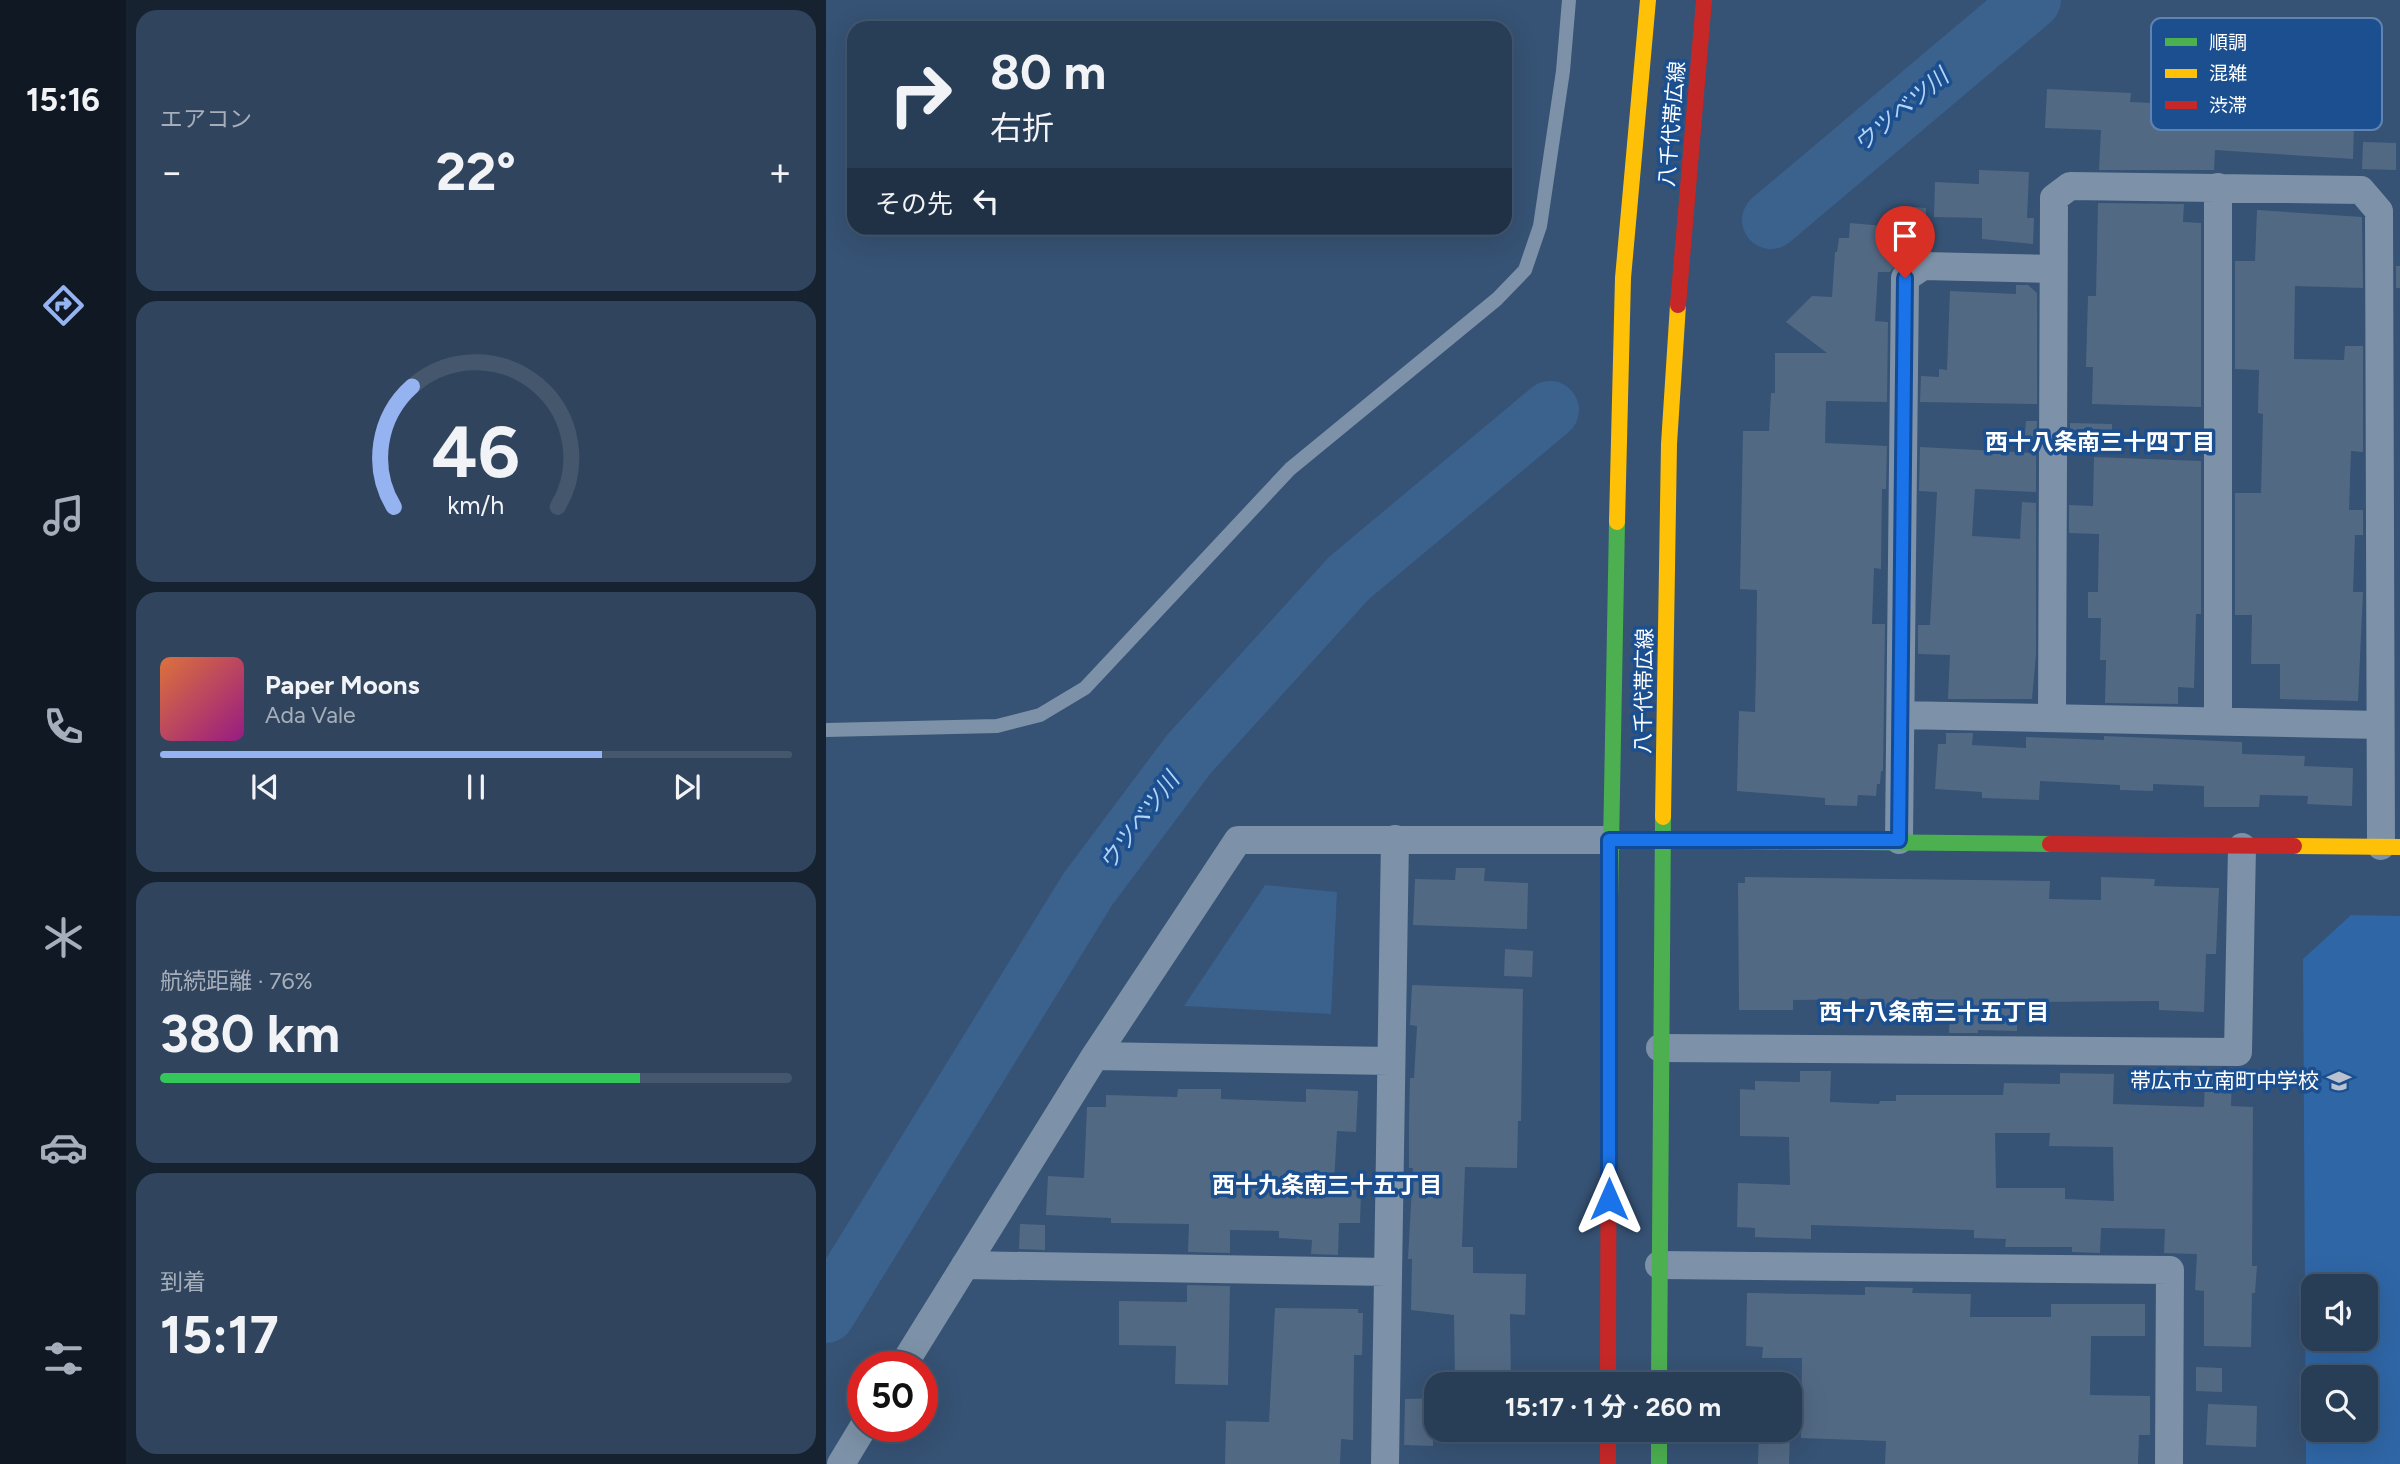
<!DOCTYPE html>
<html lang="ja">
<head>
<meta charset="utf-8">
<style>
	:root { --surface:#283e57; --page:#30455d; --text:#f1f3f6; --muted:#a5aeba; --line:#44576d; --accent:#95b2f1 }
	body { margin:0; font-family:Figtree,"Noto Sans JP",sans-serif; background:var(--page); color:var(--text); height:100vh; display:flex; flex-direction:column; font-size:26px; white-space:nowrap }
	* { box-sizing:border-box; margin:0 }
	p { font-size:23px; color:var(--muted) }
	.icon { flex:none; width:38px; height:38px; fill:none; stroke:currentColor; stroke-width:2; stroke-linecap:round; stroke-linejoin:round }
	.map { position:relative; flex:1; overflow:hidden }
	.panel { display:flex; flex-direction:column; gap:10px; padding:10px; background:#162230; width:700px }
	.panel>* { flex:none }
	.guide { position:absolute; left:21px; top:21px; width:665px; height:214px; border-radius:21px; box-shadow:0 7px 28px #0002,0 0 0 2px var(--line); background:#283e57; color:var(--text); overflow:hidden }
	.fabs { position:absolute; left:1475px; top:1274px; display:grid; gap:14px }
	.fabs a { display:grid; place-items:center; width:77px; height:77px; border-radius:14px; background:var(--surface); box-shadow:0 7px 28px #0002,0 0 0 2px var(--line); font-size:35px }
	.speed { position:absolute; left:21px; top:1351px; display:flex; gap:14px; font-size:35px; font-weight:700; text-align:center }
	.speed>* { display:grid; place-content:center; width:91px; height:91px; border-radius:50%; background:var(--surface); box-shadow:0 7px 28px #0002,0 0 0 2px var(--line); line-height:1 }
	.speed .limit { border:10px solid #d22; background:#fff; color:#111 }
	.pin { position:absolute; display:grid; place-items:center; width:60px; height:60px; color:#fff; margin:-72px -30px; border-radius:50% 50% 50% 0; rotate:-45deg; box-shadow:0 0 7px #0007 }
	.pin .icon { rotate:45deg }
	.me { position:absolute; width:77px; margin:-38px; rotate:0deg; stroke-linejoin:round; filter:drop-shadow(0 0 5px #0008) }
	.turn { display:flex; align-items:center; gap:24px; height:147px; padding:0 28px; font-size:32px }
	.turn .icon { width:91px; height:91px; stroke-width:2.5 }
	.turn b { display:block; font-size:49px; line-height:60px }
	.then { display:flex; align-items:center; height:66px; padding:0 28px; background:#0003; gap:14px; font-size:26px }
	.big { font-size:52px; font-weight:700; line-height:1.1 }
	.panel .tile { flex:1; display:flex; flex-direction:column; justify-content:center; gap:10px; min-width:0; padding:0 24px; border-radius:21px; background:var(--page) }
	.panel .dial { align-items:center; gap:0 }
	.dial svg { height:182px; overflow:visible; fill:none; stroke:var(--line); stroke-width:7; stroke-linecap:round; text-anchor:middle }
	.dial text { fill:var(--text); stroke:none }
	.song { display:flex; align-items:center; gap:21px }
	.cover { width:84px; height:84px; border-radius:10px; background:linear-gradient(135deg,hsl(20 70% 55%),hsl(310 70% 35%)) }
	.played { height:7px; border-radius:4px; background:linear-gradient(90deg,var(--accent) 70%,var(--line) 70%) }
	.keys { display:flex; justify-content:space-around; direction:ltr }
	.heat { display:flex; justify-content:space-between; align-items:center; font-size:38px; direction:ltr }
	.charge { height:10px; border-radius:5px; background:linear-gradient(90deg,#34c759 76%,var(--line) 0) }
	.trip { position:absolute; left:598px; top:1372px; width:378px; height:70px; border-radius:21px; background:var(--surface); box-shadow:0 7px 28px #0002,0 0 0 2px var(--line); font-weight:700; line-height:70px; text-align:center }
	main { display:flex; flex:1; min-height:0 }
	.tab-bar { display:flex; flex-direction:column; width:126px; justify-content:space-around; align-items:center; background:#101923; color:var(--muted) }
	.tab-bar .icon { width:49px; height:49px }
	.tab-bar .active { color:var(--accent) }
	.tab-bar b { font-size:32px; color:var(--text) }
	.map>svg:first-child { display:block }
	.green { fill:#2f66a5; fill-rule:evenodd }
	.water { fill:#3b618d }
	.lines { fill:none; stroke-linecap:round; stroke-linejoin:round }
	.river { stroke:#3b618d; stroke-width:58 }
	.building { fill:#526984; fill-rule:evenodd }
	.lane { stroke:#7d92a8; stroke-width:14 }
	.street { stroke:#7d92a8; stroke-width:28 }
	.fast { stroke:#4caf50; stroke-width:16 }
	.slow { stroke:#ffc107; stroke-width:16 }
	.jam { stroke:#c62828; stroke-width:16 }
	.route-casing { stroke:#114b97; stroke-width:18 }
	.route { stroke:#1a73e8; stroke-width:12 }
	.labels { text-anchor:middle; stroke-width:7; stroke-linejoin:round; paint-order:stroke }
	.street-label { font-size:21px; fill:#fff; stroke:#1b4f8f }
	.poi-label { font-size:21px; fill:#fff; stroke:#1b4f8f; text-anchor:end }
	.water-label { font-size:23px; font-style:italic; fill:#b5d3f5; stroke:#1b4f8f }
	.neighbourhood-label { font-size:23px; font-weight:bold; fill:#fff; stroke:#1b4f8f }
	.key { fill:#1b4f8f; stroke:#5f84b1; stroke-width:2 }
	.key-label { font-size:19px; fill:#fff }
</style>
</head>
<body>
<main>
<nav class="tab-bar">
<b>15:16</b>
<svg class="icon active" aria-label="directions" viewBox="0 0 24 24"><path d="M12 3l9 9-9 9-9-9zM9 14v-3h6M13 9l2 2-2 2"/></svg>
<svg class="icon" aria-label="music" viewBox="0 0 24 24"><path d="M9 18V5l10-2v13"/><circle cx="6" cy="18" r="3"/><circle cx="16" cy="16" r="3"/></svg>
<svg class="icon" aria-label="phone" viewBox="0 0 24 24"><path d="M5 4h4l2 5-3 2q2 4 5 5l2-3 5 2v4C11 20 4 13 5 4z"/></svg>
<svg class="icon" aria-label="climate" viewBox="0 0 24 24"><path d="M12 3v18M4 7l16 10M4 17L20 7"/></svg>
<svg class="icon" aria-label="car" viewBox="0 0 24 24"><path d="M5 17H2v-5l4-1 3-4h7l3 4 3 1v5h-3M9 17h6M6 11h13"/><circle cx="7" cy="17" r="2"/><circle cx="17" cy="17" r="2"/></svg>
<svg class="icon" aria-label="filters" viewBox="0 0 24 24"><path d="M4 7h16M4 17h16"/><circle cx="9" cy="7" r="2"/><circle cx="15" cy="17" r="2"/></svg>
</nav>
<section class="panel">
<div class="tile"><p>エアコン</p>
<div class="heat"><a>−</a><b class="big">22°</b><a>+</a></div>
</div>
<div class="tile dial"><svg viewBox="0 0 100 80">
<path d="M14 69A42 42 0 1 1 86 69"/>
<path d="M14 69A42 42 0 0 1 22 16" stroke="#95b2f1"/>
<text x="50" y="56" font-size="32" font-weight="700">46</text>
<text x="50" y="72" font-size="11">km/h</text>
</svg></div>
<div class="tile">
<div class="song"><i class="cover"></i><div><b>Paper Moons</b><p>Ada Vale</p></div></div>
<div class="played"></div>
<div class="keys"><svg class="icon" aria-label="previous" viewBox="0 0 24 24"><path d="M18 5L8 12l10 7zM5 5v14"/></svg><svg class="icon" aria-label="pause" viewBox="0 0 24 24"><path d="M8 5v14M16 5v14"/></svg><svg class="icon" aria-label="next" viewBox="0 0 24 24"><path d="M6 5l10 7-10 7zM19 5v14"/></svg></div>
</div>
<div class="tile"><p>航続距離 · 76%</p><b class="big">380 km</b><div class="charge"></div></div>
<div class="tile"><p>到着</p><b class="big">15:17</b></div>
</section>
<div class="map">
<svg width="1574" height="1464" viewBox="0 0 1574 1464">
	<rect width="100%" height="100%" fill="#365274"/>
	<path class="green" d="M1525 915 1574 916V1464H1480L1477 959ZM1488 1286H1540V1339H1488ZM1488 1377H1540V1430H1488Z"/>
	<path class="water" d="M439 885 511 892 505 1014 358 1006Z"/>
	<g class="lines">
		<path class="river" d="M945 220 1206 0
			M0 1314 262 889 363 754 523 578 724 410"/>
	</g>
	<path class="building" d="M1221 89 1305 93 1304 102 1373 105V110L1467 114V125L1528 127 1527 159 1389 150 1388 170H1273L1275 130 1219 128Z
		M1537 142 1570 143V170L1536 169Z
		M1153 170 1203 172 1201 218H1208L1207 244 1156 239V218L1108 217 1109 182 1153 184Z
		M1272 203 1358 204 1357 222 1375 223V407L1266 404 1267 367H1260L1262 296H1270Z
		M1074 206 1100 208 1099 245 1071 243Z
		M1431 210 1536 217 1537 288 1469 286 1468 359 1518 360 1519 346H1537V452L1525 451 1523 510H1537V535H1529L1527 592H1537L1532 701 1454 699V664H1425L1426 615H1409V493H1435L1437 414 1432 413 1433 370 1409 369V261H1429Z
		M1024 223 1070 227 1068 267 1064 272H1052L1049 321 1062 322 1061 402 1000 401 999 443 1061 446 1060 489H1056L1055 569 1048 568 1046 624H1059L1057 771H1055L1054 784H1051L1050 796 1032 795 1031 806 999 805V798L911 791 913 711 929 712 930 671 931 590 914 589 917 431H943L945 393H949V353H1001L960 322 986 296 1006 297 1009 252H1011L1013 238H1023Z
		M1570 266H1574V288H1570Z
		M1190 285H1202L1211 293V404L1094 402 1095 376 1113 377V369L1121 370 1124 291 1190 294Z
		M1200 421H1211L1210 445H1198Z
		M1244 423 1286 424V450L1244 447Z
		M1094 447 1210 453V492L1149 489 1146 536 1194 539 1196 502 1210 503V654L1206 699H1122L1124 655 1092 654V625H1104L1111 492 1093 491Z
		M1268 457 1375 461V614H1370L1368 688 1352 687V704L1279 703 1280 660H1274L1275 618H1262V592H1272L1273 534 1243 533V505L1267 506Z
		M1120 733H1147L1146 745 1200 748V737L1278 740V736L1416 742V754L1479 756 1478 766 1527 768 1526 806 1481 804 1482 796 1434 795 1433 807H1378V786L1327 784V791L1294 790V785L1214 781 1213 800 1156 798V792L1109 789 1112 744H1120Z
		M630 868H659L658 881 702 883 701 929 587 925 589 879 629 880Z
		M919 877 1224 881 1223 899 1275 900V877L1329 879 1328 886 1393 888 1390 954H1380L1378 1012 1333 1010V1001L1191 1002V1031L1152 1030V1033H1123L1124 1010 1049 1008V999L967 1000V1010H913L912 883H919Z
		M679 949 707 951 706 977 678 976Z
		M586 985 697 989 695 1121H692L691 1168 639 1167 636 1247H647V1273L700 1274 699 1315 684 1314 685 1382 629 1380 628 1315 585 1310 586 1259H582L587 1168H583V1123L584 1078H588L591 1026 584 1025Z
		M974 1071H1005L1004 1102 1053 1104 1054 1101H1070V1095H1177L1178 1083 1234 1084V1073L1288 1074 1287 1104 1378 1107 1379 1076 1406 1077 1405 1106 1427 1107 1426 1266H1431L1429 1293H1426L1425 1347 1378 1346V1291L1369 1290 1371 1254 1338 1253 1339 1229 1275 1228 1274 1253 1246 1252V1247H1179L1180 1239 1148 1238V1230L985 1225V1239L929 1237V1228L911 1227 912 1183 964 1185 963 1137 914 1136V1089L929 1090V1081L974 1082ZM1169 1133H1224L1223 1146 1287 1147 1288 1201 1239 1199V1188H1170Z
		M352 1089H395V1099L480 1102V1089L532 1091 530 1132 511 1131 508 1182H527L526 1190H535L534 1223H513L512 1255 485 1254 486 1240 453 1238V1231L404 1230V1253L362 1252 363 1224 285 1223V1218L220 1215 222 1176 258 1178 261 1107H280V1095L351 1097Z
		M194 1224 219 1225V1250L193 1249Z
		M361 1285 404 1286 402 1385 349 1384 350 1346 293 1345V1301L361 1302Z
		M1039 1287 1087 1288 1086 1293 1145 1294 1144 1317H1225V1304H1319V1336H1265L1264 1395 1324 1396V1435H1313L1312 1464H1059L1060 1441 975 1438 976 1358H936L937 1347 920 1346 921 1293 1039 1295Z
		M449 1308 532 1309V1313H537L536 1355H528L527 1440 515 1439 514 1464H399L400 1421 443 1422Z
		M1370 1367 1396 1368V1392L1370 1391Z
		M611 1398V1429H607V1446L578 1445 579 1399Z
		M1382 1404 1431 1406 1430 1447 1380 1445Z
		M933 1430H964L963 1464H932Z"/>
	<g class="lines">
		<path class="lane" d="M0 730 171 726 214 715 259 688 464 469 671 299 699 270 714 226 737 71 743 0"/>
		<path class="street" d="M1392 187V721
			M1075 715 1553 725
			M1226 718 1228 198 1244 186 1535 190 1553 211 1555 846
			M1073 840 1079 278 1097 266 1227 269
			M834 1048 1412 1052 1416 847
			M269 1056 564 1061
			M139 1265 562 1272
			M833 1265 1344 1270 1343 1464
			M76 1367 269 1056 412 840H783
			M15 1464 38 1426
			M559 1464 569 839"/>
		<path class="fast" d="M810 840 1224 844
			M783 954 791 522
			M833 1384 837 817
			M833 1430V1464"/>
		<path class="slow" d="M791 522 797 278 822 0
			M837 817 843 444 852 305
			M1468 846 1574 847"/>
		<path class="jam" d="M852 305 878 0
			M1224 844 1468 846
			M782 1384 783 954
			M782 1430V1464"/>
	</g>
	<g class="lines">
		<g class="route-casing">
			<path id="route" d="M783 1199V840H1073L1079 278"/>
		</g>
		<use href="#route" class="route"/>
	</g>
	<defs>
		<g id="school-bare" transform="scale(1.89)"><path d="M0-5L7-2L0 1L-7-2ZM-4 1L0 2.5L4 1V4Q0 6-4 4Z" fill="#b9c2ce" stroke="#1b4f8f" stroke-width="2.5" paint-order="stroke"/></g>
	</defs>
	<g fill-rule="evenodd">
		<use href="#school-bare" x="1513" y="1081"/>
	</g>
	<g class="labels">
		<g class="street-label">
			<text transform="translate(846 124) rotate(-85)" y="7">八千代帯広線</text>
			<text transform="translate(818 691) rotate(-89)" y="7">八千代帯広線</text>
		</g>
		<g class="poi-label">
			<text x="1493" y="1088">帯広市立南町中学校</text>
		</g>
		<g class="water-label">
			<text transform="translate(1075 110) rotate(-40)" y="8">ウツベツ川</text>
			<text transform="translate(313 821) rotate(-53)" y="8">ウツベツ川</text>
		</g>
		<g class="neighbourhood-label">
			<text x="1274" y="450">西十八条南三十四丁目</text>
			<text x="1108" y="1020">西十八条南三十五丁目</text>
			<text x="501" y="1193">西十九条南三十五丁目</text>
		</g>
	</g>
	<rect x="1325" y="18" width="231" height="112" rx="10" class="key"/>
	<rect x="1339" y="38" width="32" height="8" fill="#4caf50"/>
	<rect x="1339" y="69" width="32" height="9" fill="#ffc107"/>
	<rect x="1339" y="101" width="32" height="8" fill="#c62828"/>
	<g class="key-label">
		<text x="1383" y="49">順調</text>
		<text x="1383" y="80">混雑</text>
		<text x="1383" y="112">渋滞</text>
	</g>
</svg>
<div class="fabs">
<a><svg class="icon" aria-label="sound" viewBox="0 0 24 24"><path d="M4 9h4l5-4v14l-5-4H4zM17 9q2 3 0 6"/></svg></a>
<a><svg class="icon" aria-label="search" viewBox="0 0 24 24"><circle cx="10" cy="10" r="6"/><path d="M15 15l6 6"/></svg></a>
</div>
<div class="speed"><div class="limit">50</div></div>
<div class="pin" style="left:1079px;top:278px;background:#d93025"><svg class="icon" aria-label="arrive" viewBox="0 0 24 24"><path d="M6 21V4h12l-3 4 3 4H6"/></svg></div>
<svg class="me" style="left:783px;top:1199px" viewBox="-20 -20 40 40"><path d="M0-17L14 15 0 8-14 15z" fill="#1a73e8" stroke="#fff" stroke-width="4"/></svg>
<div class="trip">15:17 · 1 分 · 260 m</div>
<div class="guide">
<div class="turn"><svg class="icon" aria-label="right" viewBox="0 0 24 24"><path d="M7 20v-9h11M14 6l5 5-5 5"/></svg><div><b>80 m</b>右折</div></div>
<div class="then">その先<svg class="icon" aria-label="left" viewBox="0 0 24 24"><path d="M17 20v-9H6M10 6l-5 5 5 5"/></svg></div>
</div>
</div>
</main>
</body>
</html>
